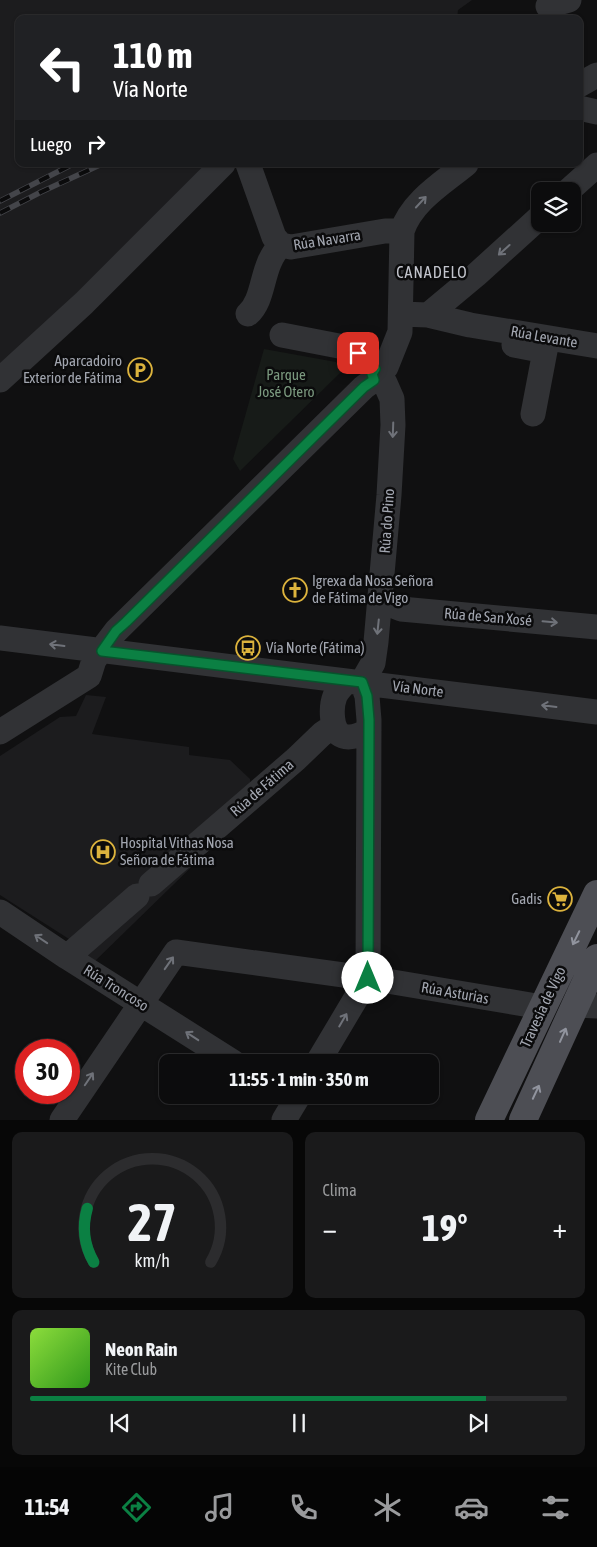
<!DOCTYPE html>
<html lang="es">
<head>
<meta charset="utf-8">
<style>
	:root { --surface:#0c0c0d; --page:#1a1a1b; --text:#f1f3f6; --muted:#9a9b9d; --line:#2c2c2e; --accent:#0b8043 }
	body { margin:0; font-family:"Asap Condensed",sans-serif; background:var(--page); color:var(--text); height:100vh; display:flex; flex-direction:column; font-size:19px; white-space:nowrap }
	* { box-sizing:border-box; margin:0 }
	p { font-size:16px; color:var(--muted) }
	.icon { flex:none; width:28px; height:28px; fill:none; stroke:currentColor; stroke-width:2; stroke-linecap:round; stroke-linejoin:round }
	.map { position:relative; height:1120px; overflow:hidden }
	.sheet { display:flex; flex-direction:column; gap:12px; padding:12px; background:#070707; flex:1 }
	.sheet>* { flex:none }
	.hud { position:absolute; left:15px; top:15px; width:568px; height:152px; border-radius:10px; box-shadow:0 1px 4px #0004,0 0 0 1px var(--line); background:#202124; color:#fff; overflow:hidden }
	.controls { position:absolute; left:531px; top:182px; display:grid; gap:10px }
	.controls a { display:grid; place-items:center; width:50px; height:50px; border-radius:10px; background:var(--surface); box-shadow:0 1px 4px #0004,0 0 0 1px var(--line); font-size:25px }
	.speed { position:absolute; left:15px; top:1039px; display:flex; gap:10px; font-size:25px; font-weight:700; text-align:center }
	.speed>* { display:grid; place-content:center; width:65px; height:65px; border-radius:50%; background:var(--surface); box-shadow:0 1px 4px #0004,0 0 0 1px var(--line); line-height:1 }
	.speed .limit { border:8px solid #d22; background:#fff; color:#111 }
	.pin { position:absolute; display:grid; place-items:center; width:42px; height:42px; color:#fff; margin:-21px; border-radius:10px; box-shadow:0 2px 8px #0006 }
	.me { position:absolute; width:55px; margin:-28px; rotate:0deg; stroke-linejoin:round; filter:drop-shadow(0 0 4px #0008) }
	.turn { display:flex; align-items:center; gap:18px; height:105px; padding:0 15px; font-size:22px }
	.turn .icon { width:65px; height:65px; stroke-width:2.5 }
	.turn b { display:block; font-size:35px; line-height:42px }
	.then { display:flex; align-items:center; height:48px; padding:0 15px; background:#0003; gap:10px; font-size:19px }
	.big { font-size:38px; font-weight:700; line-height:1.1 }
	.sheet .card { flex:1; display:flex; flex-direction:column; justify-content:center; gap:8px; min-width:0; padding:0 18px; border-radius:10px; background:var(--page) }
	.sheet .dial { align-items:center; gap:0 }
	.dial svg { height:130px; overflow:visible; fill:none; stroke:var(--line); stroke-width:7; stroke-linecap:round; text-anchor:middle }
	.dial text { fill:var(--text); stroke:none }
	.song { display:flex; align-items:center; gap:15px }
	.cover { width:60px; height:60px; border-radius:8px; background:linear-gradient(135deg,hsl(90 70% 55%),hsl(110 70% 35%)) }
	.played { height:5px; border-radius:2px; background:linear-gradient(90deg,var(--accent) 85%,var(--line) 85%) }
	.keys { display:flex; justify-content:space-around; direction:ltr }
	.heat { display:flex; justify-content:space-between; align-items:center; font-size:28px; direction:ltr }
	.sheet .tiles { flex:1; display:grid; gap:12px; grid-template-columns:1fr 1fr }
	.card:last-child { grid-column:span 2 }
	.trip { position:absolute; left:159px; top:1054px; width:280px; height:50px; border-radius:10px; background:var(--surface); box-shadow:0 1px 4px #0004,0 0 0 1px var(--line); font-weight:700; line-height:50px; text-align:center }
	.tabs { display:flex; height:80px; justify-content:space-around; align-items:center; background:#050505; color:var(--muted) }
	.tabs .icon { width:35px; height:35px }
	.tabs .selected { color:var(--accent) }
	.tabs b { font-size:22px; color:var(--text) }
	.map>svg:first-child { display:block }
	.built { fill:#1c1c1e }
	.green { fill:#171b18 }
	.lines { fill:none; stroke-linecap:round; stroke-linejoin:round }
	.minor { stroke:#313235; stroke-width:25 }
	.major { stroke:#4d4e54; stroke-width:28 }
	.rail-casing { stroke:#44454a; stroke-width:5.5 }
	.rail { stroke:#0b0b0c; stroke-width:4; stroke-dasharray:11; stroke-linecap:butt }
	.oneway { stroke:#6f7279 }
	.oneway2 { stroke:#91949e }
	.route-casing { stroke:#07532c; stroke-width:12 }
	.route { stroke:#0b8043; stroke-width:9 }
	.labels { text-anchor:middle; stroke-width:5; stroke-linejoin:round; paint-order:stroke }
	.street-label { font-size:15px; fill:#a2a6b0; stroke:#0b0b0c }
	.poi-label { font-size:15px; fill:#a2a6b0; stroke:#0b0b0c; text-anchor:start }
	.park-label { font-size:15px; fill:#7b997f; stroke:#0b0b0c }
	.neighbourhood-label { font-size:16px; letter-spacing:1px; fill:#c3c5cd; stroke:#0b0b0c }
</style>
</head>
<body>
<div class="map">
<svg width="597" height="1120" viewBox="0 0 597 1120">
	<rect width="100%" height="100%" fill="#101011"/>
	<path class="built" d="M0 0H472L458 10 457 19H19V164H215L0 365Z
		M86 695 106 697 92 734 189 747V755L230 760 250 779 251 809 94 962 88 959V954L69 939 0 895V756L60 717 76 716Z"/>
	<path class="green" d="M264 349 336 362 341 372 240 471 233 459Z"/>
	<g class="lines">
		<path class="minor" d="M548 6 569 0
			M579 85 597 75
			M579 108 597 112
			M248 164 274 237 281 245 291 247 385 231H402
			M568 191 597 165
			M248 314C266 298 260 265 281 245
			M401 314 428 315 470 325 597 346
			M428 315 476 275 540 217
			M282 335 349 348 367 358 375 369
			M514 345 545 351 533 414
			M386 367 400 332 402 231C412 201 443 183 466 164
			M0 380 84 303 223 164
			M381 601 401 609 597 627
			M0 638 597 712
			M347 681C343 685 338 690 335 696 331 706 330 732 343 736 351 739 362 734 369 730
			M0 732 89 676 94 660 116 631 364 387 374 380
			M151 884 296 759 322 734 334 726
			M0 912 67 957 233 1062
			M67 957 137 896
			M576 1005 597 1006
			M318 1062 368 978 369 720 367 696 362 682 373 663 376 642 389 495 393 425 392 399 385 383
			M62 1120 176 952 387 981 542 1007
			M284 1120 299 1095"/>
		<path class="major" d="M489 1120 597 894
			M523 1120 597 958"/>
		<g class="rail-casing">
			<path id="rail" d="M0 201 73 164
				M0 213 41 192 102 164"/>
		</g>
		<use href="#rail" class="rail"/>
	</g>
	<defs><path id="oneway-shaft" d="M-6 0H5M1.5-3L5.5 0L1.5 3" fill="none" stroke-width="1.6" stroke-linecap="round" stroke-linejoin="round" transform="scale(1.25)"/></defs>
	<g class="oneway">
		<use href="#oneway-shaft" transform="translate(421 202) rotate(-47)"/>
		<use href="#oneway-shaft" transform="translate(504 250) rotate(138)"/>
		<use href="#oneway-shaft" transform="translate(393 430) rotate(92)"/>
		<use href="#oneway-shaft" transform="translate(550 622) rotate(5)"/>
		<use href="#oneway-shaft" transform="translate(378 627) rotate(96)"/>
		<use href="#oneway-shaft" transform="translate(57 645) rotate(-173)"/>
		<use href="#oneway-shaft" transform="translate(549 706) rotate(-173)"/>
		<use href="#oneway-shaft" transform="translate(41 939) rotate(-146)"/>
		<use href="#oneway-shaft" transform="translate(169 963) rotate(-55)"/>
		<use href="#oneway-shaft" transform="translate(343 1020) rotate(-60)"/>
		<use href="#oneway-shaft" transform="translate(192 1036) rotate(-147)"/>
		<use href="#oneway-shaft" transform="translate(89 1079) rotate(-56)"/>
	</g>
	<g class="oneway2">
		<use href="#oneway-shaft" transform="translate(576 938) rotate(116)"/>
		<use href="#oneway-shaft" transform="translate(563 1035) rotate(-66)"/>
		<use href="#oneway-shaft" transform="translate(536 1092) rotate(-65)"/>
	</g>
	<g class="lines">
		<g class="route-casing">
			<path id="route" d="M358 353 367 358 375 369 372 374 374 380 364 387 126 622 116 631 102 651 362 682 367 696 369 720 368 978"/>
		</g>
		<use href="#route" class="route"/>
	</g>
	<defs>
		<g id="parking-ring" transform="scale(1.25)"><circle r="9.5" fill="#0b0b0c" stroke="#dcb33d" stroke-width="1.5"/><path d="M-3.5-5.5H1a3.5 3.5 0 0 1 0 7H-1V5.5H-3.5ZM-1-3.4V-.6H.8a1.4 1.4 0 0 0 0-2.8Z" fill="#dcb33d"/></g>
		<g id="church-ring" transform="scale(1.25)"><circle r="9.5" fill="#0b0b0c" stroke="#dcb33d" stroke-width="1.5"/><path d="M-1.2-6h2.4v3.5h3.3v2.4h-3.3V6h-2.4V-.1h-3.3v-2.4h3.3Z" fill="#dcb33d"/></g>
		<g id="bus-ring" transform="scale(1.25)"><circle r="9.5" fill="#0b0b0c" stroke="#dcb33d" stroke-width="1.5"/><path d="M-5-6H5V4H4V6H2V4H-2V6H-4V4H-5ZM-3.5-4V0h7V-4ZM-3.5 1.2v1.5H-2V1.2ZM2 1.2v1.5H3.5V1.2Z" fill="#dcb33d"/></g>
		<g id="hospital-ring" transform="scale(1.25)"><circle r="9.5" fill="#0b0b0c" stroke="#dcb33d" stroke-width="1.5"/><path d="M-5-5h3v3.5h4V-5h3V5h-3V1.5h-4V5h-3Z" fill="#dcb33d"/></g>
		<g id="supermarket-ring" transform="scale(1.25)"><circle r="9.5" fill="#0b0b0c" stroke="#dcb33d" stroke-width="1.5"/><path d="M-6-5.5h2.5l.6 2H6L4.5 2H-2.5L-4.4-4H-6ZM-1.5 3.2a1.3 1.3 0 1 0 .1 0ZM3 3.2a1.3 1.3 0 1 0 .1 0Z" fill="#dcb33d"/></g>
	</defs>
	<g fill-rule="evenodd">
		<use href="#parking-ring" x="140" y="370"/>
		<use href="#church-ring" x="295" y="590"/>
		<use href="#bus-ring" x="248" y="648"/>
		<use href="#hospital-ring" x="103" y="852"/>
		<use href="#supermarket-ring" x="560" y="899"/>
	</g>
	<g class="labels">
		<g class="street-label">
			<text transform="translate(327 240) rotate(-9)" y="5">Rúa Navarra</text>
			<text transform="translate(544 337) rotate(10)" y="5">Rúa Levante</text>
			<text transform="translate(387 521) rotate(-86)" y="5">Rúa do Pino</text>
			<text transform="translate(488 617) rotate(5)" y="5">Rúa de San Xosé</text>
			<text transform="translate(418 689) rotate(7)" y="5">Vía Norte</text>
			<text transform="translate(262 788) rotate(-41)" y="5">Rúa de Fátima</text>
			<text transform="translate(116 988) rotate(32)" y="5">Rúa Troncoso</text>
			<text transform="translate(455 993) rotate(10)" y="5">Rúa Asturias</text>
			<text transform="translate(543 1007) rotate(-65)" y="5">Travesía de Vigo</text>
		</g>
		<g class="poi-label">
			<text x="122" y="366" text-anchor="end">Aparcadoiro<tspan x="122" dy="17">Exterior de Fátima</tspan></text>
			<text x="312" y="586">Igrexa da Nosa Señora<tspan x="312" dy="17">de Fátima de Vigo</tspan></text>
			<text x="266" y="653">Vía Norte (Fátima)</text>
			<text x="120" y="848">Hospital Vithas Nosa<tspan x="120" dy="17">Señora de Fátima</tspan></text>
			<text x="542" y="904" text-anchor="end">Gadis</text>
		</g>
		<g class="park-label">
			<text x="286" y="380">Parque<tspan x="286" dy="17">José Otero</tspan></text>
		</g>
		<g class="neighbourhood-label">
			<text x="432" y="278">CANADELO</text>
		</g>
	</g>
</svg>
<div class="controls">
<a><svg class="icon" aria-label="layers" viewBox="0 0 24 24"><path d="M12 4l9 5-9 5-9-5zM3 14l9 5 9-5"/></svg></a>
</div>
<div class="speed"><div class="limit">30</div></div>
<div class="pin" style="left:358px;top:353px;background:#d93025"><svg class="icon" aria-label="arrive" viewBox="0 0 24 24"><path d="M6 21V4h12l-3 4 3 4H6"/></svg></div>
<svg class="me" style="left:368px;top:978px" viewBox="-20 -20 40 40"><circle r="19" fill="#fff"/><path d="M0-13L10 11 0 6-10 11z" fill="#0b8043"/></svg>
<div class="trip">11:55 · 1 min · 350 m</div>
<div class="hud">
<div class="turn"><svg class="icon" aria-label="left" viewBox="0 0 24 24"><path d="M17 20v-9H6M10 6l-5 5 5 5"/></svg><div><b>110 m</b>Vía Norte</div></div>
<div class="then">Luego<svg class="icon" aria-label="right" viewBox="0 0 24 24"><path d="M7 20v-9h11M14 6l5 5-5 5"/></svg></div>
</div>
</div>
<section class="sheet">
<div class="tiles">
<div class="card dial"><svg viewBox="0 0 100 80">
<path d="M14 69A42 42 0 1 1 86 69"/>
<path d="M14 69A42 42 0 0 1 10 36" stroke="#0b8043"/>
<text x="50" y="56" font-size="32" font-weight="700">27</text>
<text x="50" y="72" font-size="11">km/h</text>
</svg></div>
<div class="card"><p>Clima</p>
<div class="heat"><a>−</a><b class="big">19°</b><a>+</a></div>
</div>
<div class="card">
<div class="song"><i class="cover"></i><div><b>Neon Rain</b><p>Kite Club</p></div></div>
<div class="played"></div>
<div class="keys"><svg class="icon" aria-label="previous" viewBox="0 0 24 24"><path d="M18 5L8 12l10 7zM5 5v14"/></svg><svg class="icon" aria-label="pause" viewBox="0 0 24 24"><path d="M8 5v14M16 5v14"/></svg><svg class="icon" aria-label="next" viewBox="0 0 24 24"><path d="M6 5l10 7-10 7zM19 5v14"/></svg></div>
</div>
</div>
</section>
<nav class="tabs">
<b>11:54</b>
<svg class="icon selected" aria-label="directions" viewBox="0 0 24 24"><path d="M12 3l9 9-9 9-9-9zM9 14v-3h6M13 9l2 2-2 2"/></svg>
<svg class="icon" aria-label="music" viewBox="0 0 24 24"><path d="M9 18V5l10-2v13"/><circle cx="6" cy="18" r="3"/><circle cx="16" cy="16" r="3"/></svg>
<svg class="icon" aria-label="phone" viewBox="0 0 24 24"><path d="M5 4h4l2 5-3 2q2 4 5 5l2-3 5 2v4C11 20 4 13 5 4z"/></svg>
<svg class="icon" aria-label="climate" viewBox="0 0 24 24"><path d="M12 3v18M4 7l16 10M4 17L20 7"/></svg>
<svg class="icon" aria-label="car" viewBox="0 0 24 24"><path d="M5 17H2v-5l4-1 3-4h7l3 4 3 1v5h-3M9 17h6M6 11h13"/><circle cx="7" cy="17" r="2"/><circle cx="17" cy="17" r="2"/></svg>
<svg class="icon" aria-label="filters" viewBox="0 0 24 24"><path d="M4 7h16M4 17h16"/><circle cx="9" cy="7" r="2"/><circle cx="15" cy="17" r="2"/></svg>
</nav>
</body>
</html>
